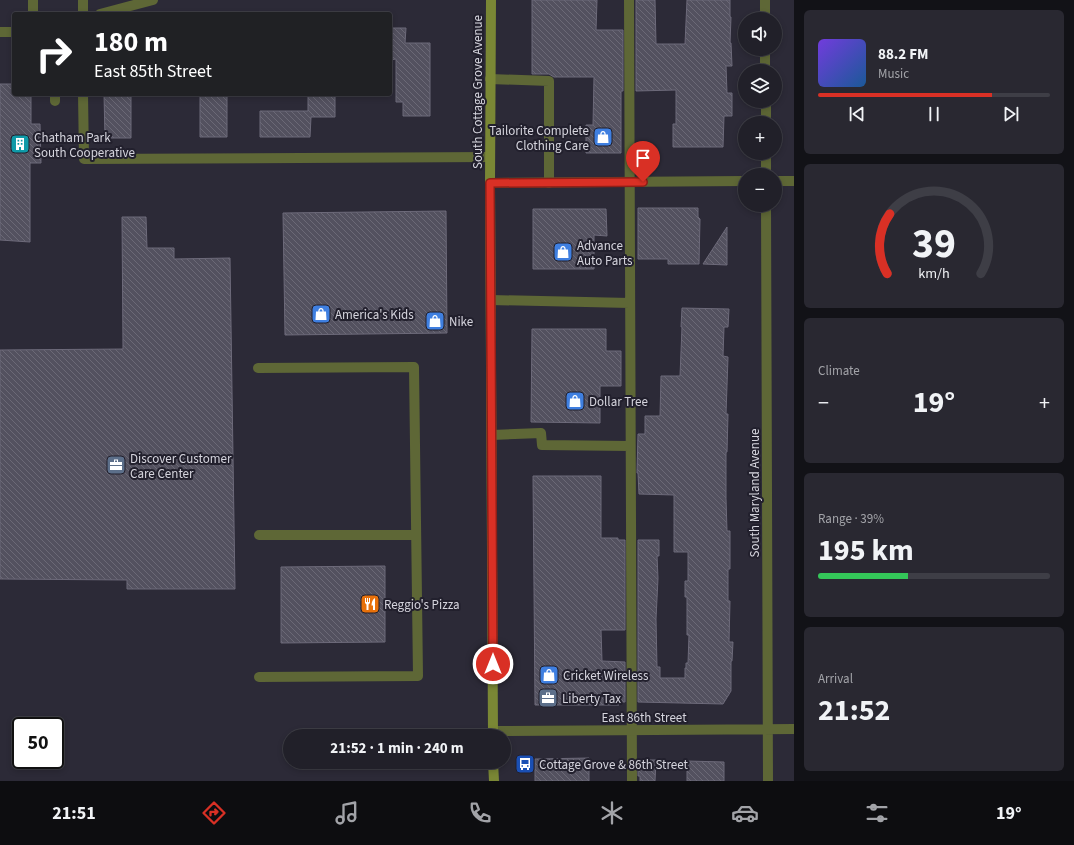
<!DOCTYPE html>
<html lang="en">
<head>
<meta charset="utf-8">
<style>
	:root { --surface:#212029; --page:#292831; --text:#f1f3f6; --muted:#a2a3a8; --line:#3e3e46; --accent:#d93025 }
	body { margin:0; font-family:"Source Sans 3",sans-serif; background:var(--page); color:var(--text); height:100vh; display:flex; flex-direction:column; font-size:15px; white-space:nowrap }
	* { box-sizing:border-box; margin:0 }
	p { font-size:13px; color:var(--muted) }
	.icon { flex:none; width:22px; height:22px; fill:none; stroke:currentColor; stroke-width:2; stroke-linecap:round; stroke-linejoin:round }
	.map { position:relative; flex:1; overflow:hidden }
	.details { display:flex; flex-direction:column; gap:10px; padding:10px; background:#121217; width:280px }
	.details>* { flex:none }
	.top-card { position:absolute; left:12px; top:12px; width:380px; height:84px; border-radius:4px; box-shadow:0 2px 6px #0003,0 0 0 1px var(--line); background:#202124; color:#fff; overflow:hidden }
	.buttons { position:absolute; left:738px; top:12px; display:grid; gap:8px }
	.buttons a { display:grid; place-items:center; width:44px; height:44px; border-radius:50%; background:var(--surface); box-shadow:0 2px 6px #0003,0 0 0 1px var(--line); font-size:20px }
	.speed { position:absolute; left:12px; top:717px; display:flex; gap:8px; font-size:20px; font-weight:700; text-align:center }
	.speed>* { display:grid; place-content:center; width:52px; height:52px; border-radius:50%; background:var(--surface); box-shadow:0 2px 6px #0003,0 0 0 1px var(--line); line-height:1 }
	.speed .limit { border:2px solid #111; border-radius:6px; background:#fff; color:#111 }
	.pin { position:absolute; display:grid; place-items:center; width:34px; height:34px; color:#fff; margin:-41px -17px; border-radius:50% 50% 50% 0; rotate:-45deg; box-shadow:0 0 4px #0007 }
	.pin .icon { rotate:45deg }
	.me { position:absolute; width:44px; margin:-22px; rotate:0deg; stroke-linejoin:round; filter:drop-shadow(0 0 3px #0008) }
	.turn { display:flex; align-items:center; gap:14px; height:84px; padding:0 16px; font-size:18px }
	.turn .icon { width:52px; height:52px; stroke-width:2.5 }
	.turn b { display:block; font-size:28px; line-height:34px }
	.big { font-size:30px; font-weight:700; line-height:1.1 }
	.details .tile { flex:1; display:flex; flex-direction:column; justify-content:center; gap:6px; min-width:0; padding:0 14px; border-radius:6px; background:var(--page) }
	.details .dial { align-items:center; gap:0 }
	.dial svg { height:104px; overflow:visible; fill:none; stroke:var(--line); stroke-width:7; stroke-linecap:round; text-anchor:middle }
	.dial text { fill:var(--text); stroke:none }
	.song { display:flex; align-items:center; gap:12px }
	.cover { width:48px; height:48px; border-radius:6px; background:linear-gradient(135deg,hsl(260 70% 55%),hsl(210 70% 35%)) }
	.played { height:4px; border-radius:2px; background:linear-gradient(90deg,var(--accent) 75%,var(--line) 75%) }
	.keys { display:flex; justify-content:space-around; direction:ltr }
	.heat { display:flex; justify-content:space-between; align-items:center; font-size:22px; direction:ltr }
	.charge { height:6px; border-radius:3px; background:linear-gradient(90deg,#34c759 39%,var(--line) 0) }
	.trip { position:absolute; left:283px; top:729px; width:228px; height:40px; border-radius:20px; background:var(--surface); box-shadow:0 2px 6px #0003,0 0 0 1px var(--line); font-weight:700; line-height:40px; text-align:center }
	.tab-bar { display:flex; height:64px; justify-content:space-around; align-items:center; background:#0d0d10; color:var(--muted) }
	.tab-bar .icon { width:28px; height:28px }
	.tab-bar .selected { color:var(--accent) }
	.tab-bar b { font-size:18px; color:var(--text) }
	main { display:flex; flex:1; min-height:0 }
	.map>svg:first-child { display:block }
	.building { fill:url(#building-back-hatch); stroke:#6d6a7a }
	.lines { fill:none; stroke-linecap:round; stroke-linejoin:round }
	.service { stroke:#5e6736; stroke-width:10 }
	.minor { stroke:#5e6736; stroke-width:10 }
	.secondary { stroke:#7a8735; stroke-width:10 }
	.route-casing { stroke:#8d1f18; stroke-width:10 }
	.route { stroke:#d93025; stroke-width:7 }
	.labels { text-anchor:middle; stroke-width:4; stroke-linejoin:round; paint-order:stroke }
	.street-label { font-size:13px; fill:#d5d4dd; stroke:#22202d }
	.poi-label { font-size:13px; fill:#d5d4dd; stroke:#22202d; text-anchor:start }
</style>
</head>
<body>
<main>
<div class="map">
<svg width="794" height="781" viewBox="0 0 794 781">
	<defs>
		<pattern id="building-back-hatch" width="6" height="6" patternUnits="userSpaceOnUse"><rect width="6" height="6" fill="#53515f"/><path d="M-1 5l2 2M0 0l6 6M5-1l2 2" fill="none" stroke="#6b6976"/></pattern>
	</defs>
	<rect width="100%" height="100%" fill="#2c2a37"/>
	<path class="building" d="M532 0H597L596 30H623V91H621V153H586V125H593L594 77H554L549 74H532Z
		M636 0H655L656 44H685L687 0H730V17H731L730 43H731L732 66H726L727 93H732V116H724L723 147H673V124H676V90L636 91Z
		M390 28H406L405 43H430V116H403V102H396V59L390 60Z
		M0 84H14V94H31V124H40L41 163H30V242L0 240Z
		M104 94H131V138H105Z
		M200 94H227V137H200Z
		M308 94H335V117H311L310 137H260V111H308Z
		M638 208H698V217L700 219 699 264H668V259H638Z
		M533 209H606L607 236 594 235V269H533Z
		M446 211 447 333 285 335 283 213Z
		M122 217H146L147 248H174V259L230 258 235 589H127V580L0 579V350L123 349Z
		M727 227V265L703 264Z
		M682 308 729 309 728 327H724L723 356 728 357 726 414H728L727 452H726V498L727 531H730V569H728V601H730L729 642H733L732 661H731V691L723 704 638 702V540H659V556H657L658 578 656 619 657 667H660V678H685V668H686V663H688L689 635H687V597H685V581H688V552H674V495L639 494 638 473H637L638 434H645V416H660L661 376H680L682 327H681Z
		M532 329H606V351H621V386H600V423L531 422Z
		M533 476H601V538H618V540H625V630H601L602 661 625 662V702H619V705H535Z
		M385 566V642L281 643V567Z
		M589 758V781H535V759Z
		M638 760H656L655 781H640V776H638Z
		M687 761 724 762V781H687Z"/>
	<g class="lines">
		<path class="service" d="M83 0V14
			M629 0 632 781
			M33 14V0
			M0 32H14
			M490 79 549 81V183
			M55 94V101
			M83 94 84 159 490 157
			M491 300 630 303
			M258 368 414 367 418 676 259 677
			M492 435 541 433 542 445 630 446
			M259 535H416"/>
		<path class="minor" d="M765 0V19
			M100 14 153 0
			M765 49V71
			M766 101V123
			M766 153V175
			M775 181H794
			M490 183 745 181
			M766 205 768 781
			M493 731 794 729"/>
		<path class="secondary" d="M491 0 490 183 493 736
			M493 762 494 781"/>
	</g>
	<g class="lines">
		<g class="route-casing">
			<path id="route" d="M493 664 490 183 643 182"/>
		</g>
		<use href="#route" class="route"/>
	</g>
	<defs>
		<g id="shop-square" transform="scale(1)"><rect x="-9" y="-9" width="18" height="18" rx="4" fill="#3f7fe0" stroke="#22202d"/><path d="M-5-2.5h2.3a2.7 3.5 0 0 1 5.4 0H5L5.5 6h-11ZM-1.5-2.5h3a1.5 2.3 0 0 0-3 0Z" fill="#fff"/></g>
		<g id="building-square" transform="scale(1)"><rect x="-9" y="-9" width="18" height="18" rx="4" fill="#0f9aa8" stroke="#22202d"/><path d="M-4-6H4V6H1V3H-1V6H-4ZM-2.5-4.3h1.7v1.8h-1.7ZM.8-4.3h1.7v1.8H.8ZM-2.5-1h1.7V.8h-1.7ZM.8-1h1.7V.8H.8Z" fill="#fff"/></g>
		<g id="office-square" transform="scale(1)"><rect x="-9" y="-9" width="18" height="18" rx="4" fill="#5c6f8a" stroke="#22202d"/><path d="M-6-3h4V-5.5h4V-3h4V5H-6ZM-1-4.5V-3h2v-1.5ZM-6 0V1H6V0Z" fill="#fff"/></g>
		<g id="restaurant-square" transform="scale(1)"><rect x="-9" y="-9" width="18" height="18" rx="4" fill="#e8710a" stroke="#22202d"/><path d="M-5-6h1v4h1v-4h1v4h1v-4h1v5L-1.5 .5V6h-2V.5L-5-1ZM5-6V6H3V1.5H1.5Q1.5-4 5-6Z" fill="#fff"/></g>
		<g id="bus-square" transform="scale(1)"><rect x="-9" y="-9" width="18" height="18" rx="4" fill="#1a4fb4" stroke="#22202d"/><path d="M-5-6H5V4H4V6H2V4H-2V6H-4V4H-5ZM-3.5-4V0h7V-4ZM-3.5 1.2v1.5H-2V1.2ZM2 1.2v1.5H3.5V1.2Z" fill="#fff"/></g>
	</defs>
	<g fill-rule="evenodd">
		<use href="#shop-square" x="603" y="137"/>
		<use href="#building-square" x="20" y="144"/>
		<use href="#shop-square" x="563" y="252"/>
		<use href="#shop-square" x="321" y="314"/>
		<use href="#shop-square" x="435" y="321"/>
		<use href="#shop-square" x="575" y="401"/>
		<use href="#office-square" x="116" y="465"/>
		<use href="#restaurant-square" x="370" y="604"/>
		<use href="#shop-square" x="549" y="675"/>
		<use href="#office-square" x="548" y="698"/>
		<use href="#bus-square" x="525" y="764"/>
	</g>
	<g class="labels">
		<g class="street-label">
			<text transform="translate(477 92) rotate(-90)" y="5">South Cottage Grove Avenue</text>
			<text transform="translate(754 493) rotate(-90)" y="5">South Maryland Avenue</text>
			<text x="644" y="722">East 86th Street</text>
		</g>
		<g class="poi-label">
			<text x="589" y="135" text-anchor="end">Tailorite Complete<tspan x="589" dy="15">Clothing Care</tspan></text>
			<text x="34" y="142">Chatham Park<tspan x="34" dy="15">South Cooperative</tspan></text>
			<text x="577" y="250">Advance<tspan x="577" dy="15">Auto Parts</tspan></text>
			<text x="335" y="319">America's Kids</text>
			<text x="449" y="326">Nike</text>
			<text x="589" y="406">Dollar Tree</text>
			<text x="130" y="463">Discover Customer<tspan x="130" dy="15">Care Center</tspan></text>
			<text x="384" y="609">Reggio's Pizza</text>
			<text x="563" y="680">Cricket Wireless</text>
			<text x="562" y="703">Liberty Tax</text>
			<text x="539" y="769">Cottage Grove &amp; 86th Street</text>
		</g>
	</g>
</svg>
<div class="buttons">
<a><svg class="icon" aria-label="sound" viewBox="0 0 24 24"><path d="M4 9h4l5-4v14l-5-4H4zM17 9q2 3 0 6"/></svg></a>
<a><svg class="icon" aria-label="layers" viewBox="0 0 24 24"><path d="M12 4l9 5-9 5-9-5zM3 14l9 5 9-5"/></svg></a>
<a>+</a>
<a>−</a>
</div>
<div class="speed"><div class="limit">50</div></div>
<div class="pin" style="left:643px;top:182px;background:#d93025"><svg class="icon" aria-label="arrive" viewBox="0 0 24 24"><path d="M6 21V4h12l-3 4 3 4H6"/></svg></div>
<svg class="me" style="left:493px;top:664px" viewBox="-20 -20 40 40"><circle r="17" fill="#d93025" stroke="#fff" stroke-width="3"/><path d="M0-11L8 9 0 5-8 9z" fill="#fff"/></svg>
<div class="trip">21:52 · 1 min · 240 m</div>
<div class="top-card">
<div class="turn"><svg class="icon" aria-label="right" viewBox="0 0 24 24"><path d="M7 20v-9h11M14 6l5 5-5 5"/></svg><div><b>180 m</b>East 85th Street</div></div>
</div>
</div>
<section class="details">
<div class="tile">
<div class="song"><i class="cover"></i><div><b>88.2 FM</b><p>Music</p></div></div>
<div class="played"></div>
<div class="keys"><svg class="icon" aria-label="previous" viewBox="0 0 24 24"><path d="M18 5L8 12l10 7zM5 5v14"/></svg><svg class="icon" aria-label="pause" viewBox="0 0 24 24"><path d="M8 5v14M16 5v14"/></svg><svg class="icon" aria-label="next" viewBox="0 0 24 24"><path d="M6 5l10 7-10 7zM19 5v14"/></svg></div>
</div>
<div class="tile dial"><svg viewBox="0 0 100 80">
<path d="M14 69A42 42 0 1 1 86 69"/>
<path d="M14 69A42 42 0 0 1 16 23" stroke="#d93025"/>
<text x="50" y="56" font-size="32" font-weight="700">39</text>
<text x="50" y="72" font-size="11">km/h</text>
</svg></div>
<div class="tile"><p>Climate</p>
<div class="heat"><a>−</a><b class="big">19°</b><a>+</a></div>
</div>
<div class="tile"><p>Range · 39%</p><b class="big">195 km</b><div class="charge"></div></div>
<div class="tile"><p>Arrival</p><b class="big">21:52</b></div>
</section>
</main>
<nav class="tab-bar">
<b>21:51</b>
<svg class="icon selected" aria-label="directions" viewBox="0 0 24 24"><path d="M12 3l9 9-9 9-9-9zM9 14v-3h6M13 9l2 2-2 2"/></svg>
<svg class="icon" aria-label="music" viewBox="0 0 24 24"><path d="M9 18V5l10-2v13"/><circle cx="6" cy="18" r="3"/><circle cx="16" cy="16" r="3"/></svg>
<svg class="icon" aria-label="phone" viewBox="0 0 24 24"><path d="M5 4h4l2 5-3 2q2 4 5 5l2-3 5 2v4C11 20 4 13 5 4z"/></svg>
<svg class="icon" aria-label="climate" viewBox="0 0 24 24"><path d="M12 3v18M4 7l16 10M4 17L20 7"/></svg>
<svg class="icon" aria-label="car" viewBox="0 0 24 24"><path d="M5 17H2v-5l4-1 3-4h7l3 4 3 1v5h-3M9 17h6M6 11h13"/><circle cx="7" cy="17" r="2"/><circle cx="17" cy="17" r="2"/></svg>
<svg class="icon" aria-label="filters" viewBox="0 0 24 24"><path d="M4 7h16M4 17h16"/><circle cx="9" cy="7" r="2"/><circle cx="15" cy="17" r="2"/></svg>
<b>19°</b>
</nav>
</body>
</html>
